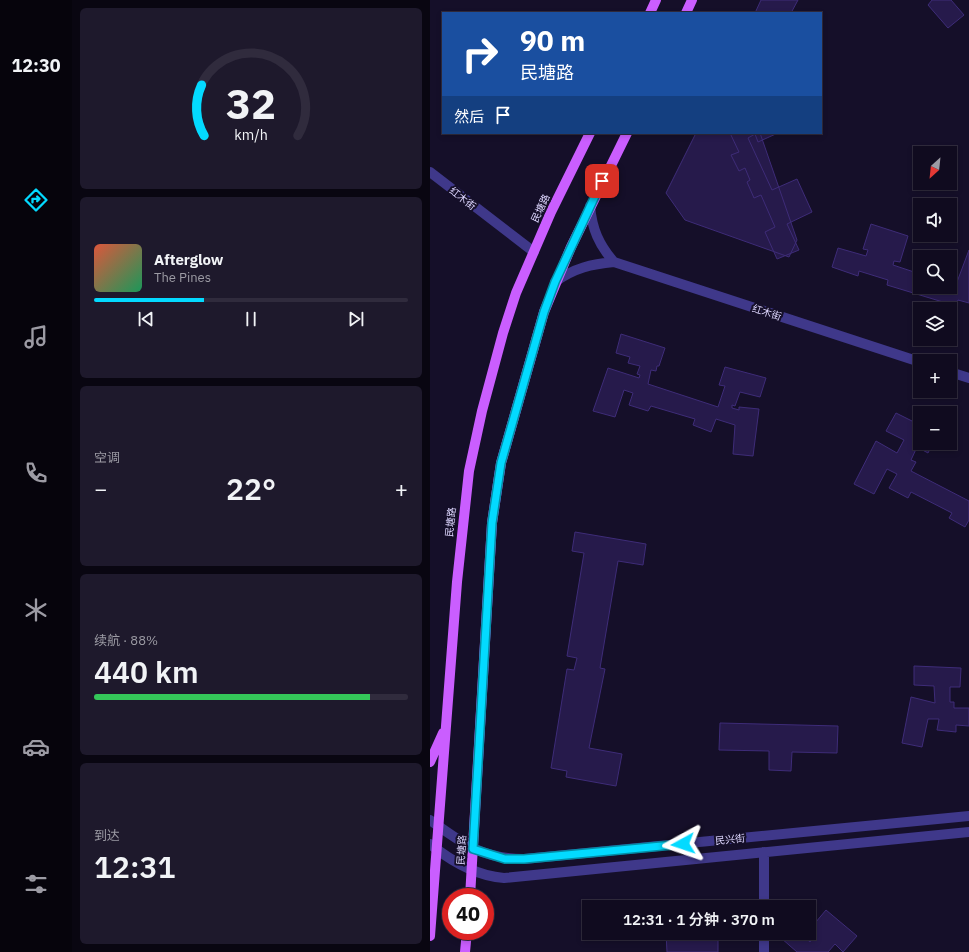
<!DOCTYPE html>
<html lang="zh">
<head>
<meta charset="utf-8">
<style>
	:root { --surface:#100b1f; --page:#1e192c; --text:#f1f3f6; --muted:#9c9ba4; --line:#302b3d; --accent:#03daff }
	body { margin:0; font-family:"IBM Plex Sans","Noto Sans SC",sans-serif; background:var(--page); color:var(--text); height:100vh; display:flex; flex-direction:column; font-size:15px; white-space:nowrap }
	* { box-sizing:border-box; margin:0 }
	p { font-size:13px; color:var(--muted) }
	.icon { flex:none; width:22px; height:22px; fill:none; stroke:currentColor; stroke-width:2; stroke-linecap:round; stroke-linejoin:round }
	.map { position:relative; flex:1; overflow:hidden }
	.panel { display:flex; flex-direction:column; gap:8px; padding:8px; background:#090611; width:358px }
	.panel>* { flex:none }
	.hud { position:absolute; left:12px; top:12px; width:380px; height:122px; border-radius:0px; box-shadow:0 2px 6px #0003,0 0 0 1px var(--line); background:#1a4fa0; color:#fff; overflow:hidden }
	.needle { width:26px; rotate:207deg }
	.buttons { position:absolute; left:483px; top:146px; display:grid; gap:8px }
	.buttons a { display:grid; place-items:center; width:44px; height:44px; border-radius:0px; background:var(--surface); box-shadow:0 2px 6px #0003,0 0 0 1px var(--line); font-size:20px }
	.speed { position:absolute; left:12px; top:888px; display:flex; gap:8px; font-size:20px; font-weight:700; text-align:center }
	.speed>* { display:grid; place-content:center; width:52px; height:52px; border-radius:50%; background:var(--surface); box-shadow:0 2px 6px #0003,0 0 0 1px var(--line); line-height:1 }
	.speed .limit { border:6px solid #d22; background:#fff; color:#111 }
	.pin { position:absolute; display:grid; place-items:center; width:34px; height:34px; color:#fff; margin:-17px; border-radius:8px; box-shadow:0 2px 6px #0006 }
	.me { position:absolute; width:44px; margin:-22px; rotate:265deg; stroke-linejoin:round; filter:drop-shadow(0 0 3px #0008) }
	.turn { display:flex; align-items:center; gap:14px; height:84px; padding:0 12px; font-size:18px }
	.turn .icon { width:52px; height:52px; stroke-width:2.5 }
	.turn b { display:block; font-size:28px; line-height:34px }
	.then { display:flex; align-items:center; height:38px; padding:0 12px; background:#0003; gap:8px; font-size:15px }
	.big { font-size:30px; font-weight:600; line-height:1.1 }
	.panel .tile { flex:1; display:flex; flex-direction:column; justify-content:center; gap:6px; min-width:0; padding:0 14px; border-radius:6px; background:var(--page) }
	.panel .dial { align-items:center; gap:0 }
	.dial svg { height:104px; overflow:visible; fill:none; stroke:var(--line); stroke-width:7; stroke-linecap:round; text-anchor:middle }
	.dial text { fill:var(--text); stroke:none }
	.song { display:flex; align-items:center; gap:12px }
	.cover { width:48px; height:48px; border-radius:6px; background:linear-gradient(135deg,hsl(10 70% 55%),hsl(150 70% 35%)) }
	.played { height:4px; border-radius:2px; background:linear-gradient(90deg,var(--accent) 35%,var(--line) 35%) }
	.keys { display:flex; justify-content:space-around; direction:ltr }
	.heat { display:flex; justify-content:space-between; align-items:center; font-size:22px; direction:ltr }
	.charge { height:6px; border-radius:3px; background:linear-gradient(90deg,#34c759 88%,var(--line) 0) }
	.trip { position:absolute; left:152px; top:900px; width:234px; height:40px; border-radius:0px; background:var(--surface); box-shadow:0 2px 6px #0003,0 0 0 1px var(--line); font-weight:600; line-height:40px; text-align:center }
	main { display:flex; flex:1; min-height:0 }
	.menu { display:flex; flex-direction:column; width:72px; justify-content:space-around; align-items:center; background:#06040c; color:var(--muted) }
	.menu .icon { width:28px; height:28px }
	.menu .active { color:var(--accent) }
	.menu b { font-size:18px; color:var(--text) }
	.map>svg:first-child { display:block }
	.building { fill:#261a4b; stroke:#3e2c78 }
	.lines { fill:none; stroke-linecap:round; stroke-linejoin:round }
	.minor { stroke:#3f388a; stroke-width:10 }
	.major { stroke:#ca5eff; stroke-width:10 }
	.route-casing { stroke:#028ea6; stroke-width:10 }
	.route { stroke:#03daff; stroke-width:7 }
	.labels { text-anchor:middle; stroke-width:4; stroke-linejoin:round; paint-order:stroke }
	.street-label { font-size:10px; fill:#ded7ff; stroke:#150f29 }
</style>
</head>
<body>
<main>
<nav class="menu">
<b>12:30</b>
<svg class="icon active" aria-label="directions" viewBox="0 0 24 24"><path d="M12 3l9 9-9 9-9-9zM9 14v-3h6M13 9l2 2-2 2"/></svg>
<svg class="icon" aria-label="music" viewBox="0 0 24 24"><path d="M9 18V5l10-2v13"/><circle cx="6" cy="18" r="3"/><circle cx="16" cy="16" r="3"/></svg>
<svg class="icon" aria-label="phone" viewBox="0 0 24 24"><path d="M5 4h4l2 5-3 2q2 4 5 5l2-3 5 2v4C11 20 4 13 5 4z"/></svg>
<svg class="icon" aria-label="climate" viewBox="0 0 24 24"><path d="M12 3v18M4 7l16 10M4 17L20 7"/></svg>
<svg class="icon" aria-label="car" viewBox="0 0 24 24"><path d="M5 17H2v-5l4-1 3-4h7l3 4 3 1v5h-3M9 17h6M6 11h13"/><circle cx="7" cy="17" r="2"/><circle cx="17" cy="17" r="2"/></svg>
<svg class="icon" aria-label="filters" viewBox="0 0 24 24"><path d="M4 7h16M4 17h16"/><circle cx="9" cy="7" r="2"/><circle cx="15" cy="17" r="2"/></svg>
</nav>
<section class="panel">
<div class="tile dial"><svg viewBox="0 0 100 80">
<path d="M14 69A42 42 0 1 1 86 69"/>
<path d="M14 69A42 42 0 0 1 12 30" stroke="#03daff"/>
<text x="50" y="56" font-size="32" font-weight="700">32</text>
<text x="50" y="72" font-size="11">km/h</text>
</svg></div>
<div class="tile">
<div class="song"><i class="cover"></i><div><b>Afterglow</b><p>The Pines</p></div></div>
<div class="played"></div>
<div class="keys"><svg class="icon" aria-label="previous" viewBox="0 0 24 24"><path d="M18 5L8 12l10 7zM5 5v14"/></svg><svg class="icon" aria-label="pause" viewBox="0 0 24 24"><path d="M8 5v14M16 5v14"/></svg><svg class="icon" aria-label="next" viewBox="0 0 24 24"><path d="M6 5l10 7-10 7zM19 5v14"/></svg></div>
</div>
<div class="tile"><p>空调</p>
<div class="heat"><a>−</a><b class="big">22°</b><a>+</a></div>
</div>
<div class="tile"><p>续航 · 88%</p><b class="big">440 km</b><div class="charge"></div></div>
<div class="tile"><p>到达</p><b class="big">12:31</b></div>
</section>
<div class="map">
<svg width="539" height="952" viewBox="0 0 539 952">
	<rect width="100%" height="100%" fill="#150f29"/>
	<path class="building" d="M331 0H368L361 13H325Z
		M502 0H521L534 15 518 28 498 5Z
		M266 133H330L367 240 359 257 255 220 236 193Z
		M300 133H348L328 142 325 134 318 138 342 190 367 179 382 212 357 224 369 250 347 259 335 232 345 227 331 195 324 198 317 182 320 180 315 168 309 171 301 155 309 152Z
		M441 224 478 236 470 262 464 261 463 265 490 274V287H520V280L527 282 539 250V303L528 300 526 306 457 285 458 280 429 271 428 276 402 267 408 248 436 256 438 250 433 249Z
		M191 334 235 348 229 366H227L226 371 221 370 218 384 288 407 295 386 289 385 295 367 336 378 330 397 310 392 305 406 302 405V408L309 410V407L329 409 323 456 303 454 305 425 286 419 281 432 263 425 265 419 221 406 218 411 199 405 203 393 194 390 185 417 163 411 178 368 209 378 210 375 207 374 210 366 198 363 200 357 186 353Z
		M466 413 490 425V443H503L498 453 487 447 481 460 486 462 481 471 539 501V520L535 527 519 518 522 513 481 492 478 498 459 488 467 474 457 469 444 494 424 484 446 441 467 453 474 440 456 431Z
		M145 532 216 544 213 565 188 561 170 668 175 669 159 748 192 754 186 786 136 777 137 771 121 768 137 669 144 670 147 658 137 656 154 553 142 551Z
		M484 666 531 668 530 687H520V702H524V708H539V726L526 725V732L507 730 509 719H498L492 747 472 743 481 697 505 703 504 686 484 685Z
		M290 723 408 726 407 753 362 752 361 771 339 770V751L289 750Z
		M396 910 427 936 413 952 405 944 398 952H367L351 938 356 933H370L380 942 386 934 380 929Z
		M236 933H288V952H237Z"/>
	<g class="lines">
		<path class="minor" d="M0 172 104 252
			M160 206C162 229 169 245 184 262
			M125 282C144 268 162 264 184 262L490 362
			M520 372 539 378
			M0 820C32 843 52 859 94 859L539 816
			M0 844C21 861 46 876 74 878L539 832
			M334 907V852
			M334 952V933"/>
		<path class="major" d="M220 13 226 0
			M256 13 262 0
			M0 762 13 733
			M40 897 62 523 71 463 114 312 141 247 197 133
			M0 936 27 582 39 471 52 411 73 333 86 293 121 212 160 133
			M35 952 37 931"/>
	</g>
	<g class="lines">
		<g class="route-casing">
			<path id="route" d="M172 181 125 282 114 312 71 463 62 523 43 849 75 859H94L253 844"/>
		</g>
		<use href="#route" class="route"/>
	</g>
	<g class="labels">
		<g class="street-label">
			<text transform="translate(33 198) rotate(38)" y="4">红木街</text>
			<text transform="translate(110 208) rotate(-65)" y="4">民塘路</text>
			<text transform="translate(337 312) rotate(18)" y="4">红木街</text>
			<text transform="translate(20 522) rotate(-84)" y="4">民塘路</text>
			<text transform="translate(300 839) rotate(-6)" y="4">民兴街</text>
			<text transform="translate(31 850) rotate(-86)" y="4">民塘路</text>
		</g>
	</g>
</svg>
<div class="buttons">
<a><svg class="needle" viewBox="-14 -14 28 28"><path d="M0-13l5 13h-10z" fill="#e53935"/><path d="M0 13l5-13h-10z" fill="#9c9ba4"/></svg></a>
<a><svg class="icon" aria-label="sound" viewBox="0 0 24 24"><path d="M4 9h4l5-4v14l-5-4H4zM17 9q2 3 0 6"/></svg></a>
<a><svg class="icon" aria-label="search" viewBox="0 0 24 24"><circle cx="10" cy="10" r="6"/><path d="M15 15l6 6"/></svg></a>
<a><svg class="icon" aria-label="layers" viewBox="0 0 24 24"><path d="M12 4l9 5-9 5-9-5zM3 14l9 5 9-5"/></svg></a>
<a>+</a>
<a>−</a>
</div>
<div class="speed"><div class="limit">40</div></div>
<div class="pin" style="left:172px;top:181px;background:#d93025"><svg class="icon" aria-label="arrive" viewBox="0 0 24 24"><path d="M6 21V4h12l-3 4 3 4H6"/></svg></div>
<svg class="me" style="left:253px;top:844px" viewBox="-20 -20 40 40"><path d="M0-17L14 15 0 8-14 15z" fill="#03daff" stroke="#fff" stroke-width="4"/></svg>
<div class="trip">12:31 · 1 分钟 · 370 m</div>
<div class="hud">
<div class="turn"><svg class="icon" aria-label="right" viewBox="0 0 24 24"><path d="M7 20v-9h11M14 6l5 5-5 5"/></svg><div><b>90 m</b>民塘路</div></div>
<div class="then">然后<svg class="icon" aria-label="arrive" viewBox="0 0 24 24"><path d="M6 21V4h12l-3 4 3 4H6"/></svg></div>
</div>
</div>
</main>
</body>
</html>
